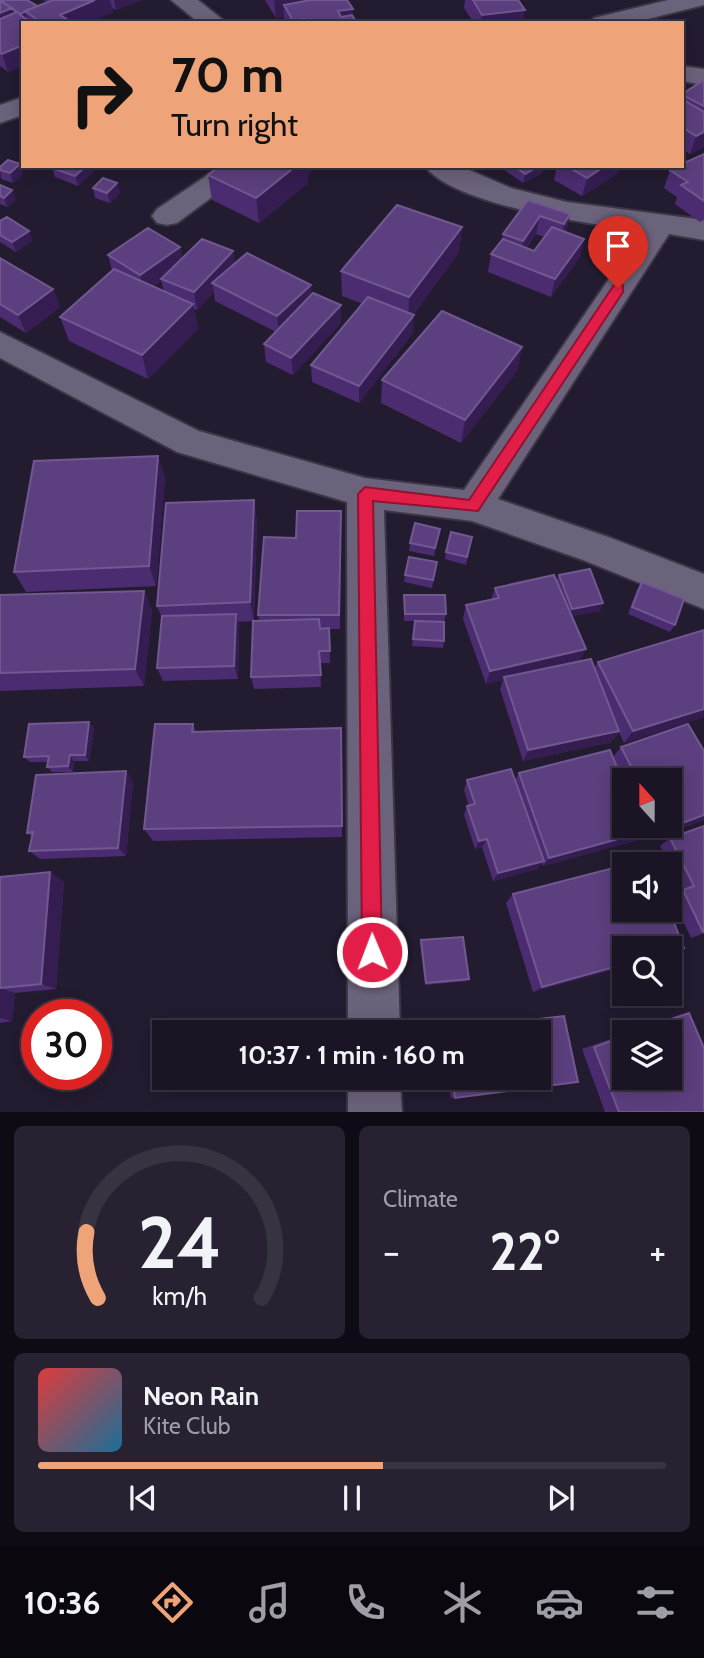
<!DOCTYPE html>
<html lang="en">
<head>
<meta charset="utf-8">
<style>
	:root { --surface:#1a1424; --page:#272131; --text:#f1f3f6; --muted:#9f9ea6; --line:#383341; --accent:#efa378 }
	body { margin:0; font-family:Cabin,sans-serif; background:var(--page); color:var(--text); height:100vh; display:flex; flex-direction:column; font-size:26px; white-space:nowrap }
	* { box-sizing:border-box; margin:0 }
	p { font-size:23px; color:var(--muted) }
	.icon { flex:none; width:38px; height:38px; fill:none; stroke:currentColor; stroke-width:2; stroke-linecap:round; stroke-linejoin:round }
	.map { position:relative; height:1112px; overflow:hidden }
	.side { display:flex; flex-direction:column; gap:14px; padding:14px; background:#0e0b14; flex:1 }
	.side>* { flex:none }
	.top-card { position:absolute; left:21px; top:21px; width:663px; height:147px; border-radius:0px; box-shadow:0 4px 18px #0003,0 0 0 2px var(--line); background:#efa378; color:#111; overflow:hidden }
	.needle { width:46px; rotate:339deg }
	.tools { position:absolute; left:612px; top:768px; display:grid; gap:14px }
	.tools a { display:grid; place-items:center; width:70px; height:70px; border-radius:0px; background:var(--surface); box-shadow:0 4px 18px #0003,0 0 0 2px var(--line); font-size:35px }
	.speed { position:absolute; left:21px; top:999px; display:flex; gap:14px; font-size:35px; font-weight:700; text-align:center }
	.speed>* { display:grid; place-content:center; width:91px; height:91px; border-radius:50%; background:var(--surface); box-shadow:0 4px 18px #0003,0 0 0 2px var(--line); line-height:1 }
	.speed .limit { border:10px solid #d22; background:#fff; color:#111 }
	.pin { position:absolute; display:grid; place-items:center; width:60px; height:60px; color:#fff; margin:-72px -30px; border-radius:50% 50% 50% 0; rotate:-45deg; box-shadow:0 0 7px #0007 }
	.pin .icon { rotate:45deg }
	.me { position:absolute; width:77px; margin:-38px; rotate:359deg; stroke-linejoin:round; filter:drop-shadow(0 0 5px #0008) }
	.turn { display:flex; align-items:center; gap:24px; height:147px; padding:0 35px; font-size:32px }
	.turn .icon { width:91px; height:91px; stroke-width:2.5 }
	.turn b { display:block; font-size:49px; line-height:60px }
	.big { font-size:52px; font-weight:700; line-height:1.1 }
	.side .tile { flex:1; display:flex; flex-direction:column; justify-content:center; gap:10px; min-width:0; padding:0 24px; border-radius:10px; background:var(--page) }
	.side .dial { align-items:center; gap:0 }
	.dial svg { height:182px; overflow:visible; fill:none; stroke:var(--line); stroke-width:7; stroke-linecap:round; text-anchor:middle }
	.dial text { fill:var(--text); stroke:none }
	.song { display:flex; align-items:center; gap:21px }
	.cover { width:84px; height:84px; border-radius:10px; background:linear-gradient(135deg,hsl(0 70% 55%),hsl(200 70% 35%)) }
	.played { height:7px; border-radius:4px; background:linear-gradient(90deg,var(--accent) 55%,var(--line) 55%) }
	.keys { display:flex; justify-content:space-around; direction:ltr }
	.heat { display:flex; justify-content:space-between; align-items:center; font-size:38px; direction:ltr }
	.side .tiles { flex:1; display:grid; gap:14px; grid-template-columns:1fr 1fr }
	.tile:last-child { grid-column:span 2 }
	.trip { position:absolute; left:152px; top:1020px; width:399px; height:70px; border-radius:0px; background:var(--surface); box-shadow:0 4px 18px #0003,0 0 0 2px var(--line); font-weight:700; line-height:70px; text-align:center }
	.menu { display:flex; height:112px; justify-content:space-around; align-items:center; background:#0a080e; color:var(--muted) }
	.menu .icon { width:49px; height:49px }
	.menu .on { color:var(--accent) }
	.menu b { font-size:32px; color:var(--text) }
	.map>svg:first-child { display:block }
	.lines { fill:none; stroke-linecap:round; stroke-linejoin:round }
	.minor-casing { stroke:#3b3546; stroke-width:4 }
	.minor { fill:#6b627b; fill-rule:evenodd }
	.wall { fill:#4c2c71; fill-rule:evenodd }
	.shaded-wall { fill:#351d52 }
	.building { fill:#5c3f7e; stroke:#715890; stroke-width:2 }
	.route { fill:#e11d48; stroke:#92132f; stroke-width:2 }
</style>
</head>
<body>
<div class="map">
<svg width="704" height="1112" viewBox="0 0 704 1112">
	<rect width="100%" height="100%" fill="#231b30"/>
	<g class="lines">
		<g class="minor-casing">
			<path id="minor" d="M171 0H198L227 23H199Z
				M668 0H704V5L632 23H590L594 18Z
				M682 66 704 69V85L682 81Z
				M23 97V115L0 123V105Z
				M221 166H254L177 223 167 225 157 223 152 216 157 209Z
				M425 166H460L511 188 567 202 704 220V240L669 234 498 499 611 538 704 574V609L583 560 472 521 384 510 400 1032H348L347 502 177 452 0 358V332L199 431 365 478 464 490 642 231C595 225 452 205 425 166Z
				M348 1078H400L402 1112H348Z"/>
		</g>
		<use href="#minor" class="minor"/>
	</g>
	<path class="wall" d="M0 0 37 6 47 2 43 0H141L116 10 112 8 113 12 88 23H23V66L8 72 0 66Z
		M265 0H347L353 17 357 23H285L284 17 276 18Z
		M465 0H518L523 23H474L464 8Z
		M704 80V147L690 154 682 150V94Z
		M704 151V220L700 222 675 204 677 197 664 188 670 170 703 154Z
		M220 166H318L308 174V183L259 223 212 200 208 175Z
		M503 166H544L542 173 523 183 503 169Z
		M557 166H620L618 173 582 196 554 180Z
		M0 167 23 174 13 183 1 179Z
		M52 168 93 172 78 186 55 177Z
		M117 183 120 193 110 203 95 198 93 188Z
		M0 185 16 200 7 207 0 204Z
		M528 200 570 214 566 232 580 257 551 297 488 272 491 254 502 240 503 234ZM536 234 544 237 534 251 526 249Z
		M0 221 33 240 16 252 0 242Z
		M462 227 459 252 413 315V333L359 403 312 382 311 365 363 304 342 296 341 271Z
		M180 247 182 258 233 251 235 264 312 295 341 323 293 375 266 362 264 344 276 332 215 301 214 292 197 310 194 309 198 329 148 379 69 341 60 317 112 270 108 255ZM161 281 164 291 153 287Z
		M0 258 53 289 60 307 26 333 0 317Z
		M522 347 517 371 461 443 381 403 382 380Z
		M158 456 165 478 156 586 26 592 14 572Z
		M254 500 257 522 254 621H259L258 615 296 538 341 511 340 629H329L330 663H320L321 687 254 689 251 677 253 621 238 622 239 628 238 679 163 681 157 668 162 618 157 606Z
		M440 529 434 556 409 551 410 543Z
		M472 537 466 565 445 559 446 552Z
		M437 562 432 588 404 582 405 575Z
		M559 575 600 611 571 616 586 649 579 661 595 667 598 662 704 717 624 743 619 732 611 742 523 761 500 689 503 680 486 684 463 619 466 605 491 600 495 588 556 581Z
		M642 582 675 625 670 632 628 614 637 589Z
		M144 591 152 610 144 686 0 691V595Z
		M404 595 446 614 444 621H404Z
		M415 621 444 641 443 648 412 646Z
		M193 724 196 731 341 728 342 837 153 841 144 829Z
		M688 724 704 751V820L654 838 647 826H670V780H625V782L616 764 623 783 618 789 625 803V826H645L647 831 638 840 543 866 542 863 537 869 493 881 482 847 475 849 464 815 467 806H469L464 790 467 780 511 769 515 780 519 773 610 750 613 757 621 747Z
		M94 728 89 761H74L73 772H52L47 767 48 762H30L24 757Z
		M133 782 126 856 40 859 29 851 32 837 27 833Z
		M704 826V933L691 938 672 897 681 891 670 868V864H669L660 846 670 838Z
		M50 872 64 882 56 989 15 993 12 1021 0 1023V877Z
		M513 894 684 948 670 955V948L533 992 506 903Z
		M421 940 469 979 467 981 425 985 420 943Z
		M689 1013 704 1112H605L582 1049 625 1034V1078L670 1032H629L673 1017Z
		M564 1016 578 1082 451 1098 448 1078H539V1032H442L445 1030Z"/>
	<path class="shaded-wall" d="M95 0H110L113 12 88 23H63L60 15Z
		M114 0H141L116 10Z
		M274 0H315L284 5V17L276 18Z
		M12 8 17 26 0 34V13Z
		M353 9V23H338V11Z
		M525 10 523 23H481L482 15Z
		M25 12 28 22 20 14Z
		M304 19V23H293V21Z
		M23 45V66L8 72 2 54Z
		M704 132V147L690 154 696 136Z
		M20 164 23 174 13 183 10 173Z
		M86 166H92L93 172 78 186 75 176Z
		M296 166H318L308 174V183L259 223 256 198Z
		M539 166H544L542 173 523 183 525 174Z
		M605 166H620L618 173 582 196 587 178Z
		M117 183 120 193 110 203 107 193Z
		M12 190 16 200 7 207 4 198Z
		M570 214 566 233 560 242 564 224Z
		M540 216 536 234 519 259 523 241Z
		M462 227 459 252 408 321 409 297Z
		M29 231 33 240 16 252 12 242Z
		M584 239 580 257 551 297 555 279Z
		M180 247 183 265 144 293 140 275Z
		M233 251 236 269 212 283 214 292 197 310 194 292Z
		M311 285 312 303 279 334 277 316Z
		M53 289 60 307 26 333 18 315Z
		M193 304 198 329 148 379 142 355Z
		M341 305V323L293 375 291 358Z
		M414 315 413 333 359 403V386Z
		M522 347 517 371 461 443 465 420Z
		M158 456 165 478 156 586 149 566Z
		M254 500 257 522 254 621 250 602Z
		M144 591 152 610 144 686 135 669Z
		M603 603 600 611 568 617 572 609Z
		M236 614 239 628 238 679 234 666Z
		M586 649 579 662 504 677 503 680 486 684 490 671Z
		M704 709V717L624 743 633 731Z
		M89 722 94 728 89 761 85 755Z
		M619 731 611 742 523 761 528 750Z
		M70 755 74 761 73 772 68 766Z
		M126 771 133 782 126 856 118 848Z
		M704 815V820L654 838 664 830Z
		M647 831 638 840 543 866 549 858Z
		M487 839 482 847 475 849 479 841Z
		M544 861 537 869 493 881 498 873Z
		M50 872 64 882 56 989 41 984Z
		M625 964V967L533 992 542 987Z
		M0 988 15 993 12 1021 0 1018Z"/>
	<path class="building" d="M0 0H27L37 6 20 14Z
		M53 0H95L60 15 73 23H42L25 11Z
		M311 0H347L353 9 338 11 341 17 352 15 357 23H306L304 19 293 21 284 5Z
		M473 0H518L525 10 482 15Z
		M0 1 12 8 0 13Z
		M17 12 31 23H23V45L2 54 0 53V19Z
		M704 80V106L682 95V94Z
		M682 99 704 112V132L696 136 682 127Z
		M704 154V201L681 185 688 182 670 170 678 166H682V164Z
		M8 160 20 164 10 173 0 170V167Z
		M53 166H86L75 176 52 168Z
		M220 166H296L256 198 208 175Z
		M514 166H539L525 174Z
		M567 166H605L587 178Z
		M103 178 117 183 107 193 93 188Z
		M0 185 12 190 4 198 0 196Z
		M528 200 570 214 564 224 540 216 523 241 503 234Z
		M397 205 462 227 409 297 341 271Z
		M7 217 29 231 12 242 0 235V221Z
		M552 227 584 239 555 279 491 254 503 239 534 251Z
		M148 228 180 247 140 275 108 255Z
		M202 239 233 251 194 292 161 279Z
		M247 253 311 285 277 316 212 283Z
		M0 258 53 289 18 315 0 304Z
		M114 269 193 304 142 355 60 317Z
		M313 293 341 305 291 358 264 344Z
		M368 297 414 315 359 386 311 365Z
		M442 311 522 347 465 420 382 380Z
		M158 456 149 566 14 572 34 461Z
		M254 500 250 602 157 606 166 503Z
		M297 511H341L339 615H258L264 537 296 538Z
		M415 523 440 529 435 548 410 543Z
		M451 532 472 537 467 557 446 552Z
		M409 557 437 562 433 580 405 575Z
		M590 569 603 603 572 609 559 575Z
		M554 575 586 649 490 671 466 605 499 598 495 588Z
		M642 582 684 599 675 625 632 607Z
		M144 591 135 669 0 673V595Z
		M404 595H445L446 614H405Z
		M236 614 234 666 157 668 162 616Z
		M319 619 320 629 329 628 330 651H319L321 675 251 677 253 621Z
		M415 621 444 622V641L413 639Z
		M704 630V709L633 731 598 662Z
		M591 659 619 731 528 750 504 677Z
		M89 722 85 755H70L68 766 47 767 49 756 24 757 29 724Z
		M155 724H193L192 732 341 728 342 826 144 829Z
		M688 724 704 751V815L664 830 662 826H670V780H638L621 747Z
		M610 750 623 783 617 785 625 803V826H645L647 831 549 858 519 773Z
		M511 769 544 861 498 873 487 839 479 841 467 806 475 804 467 780Z
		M126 771 118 848 29 851 33 832 27 833 36 775Z
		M704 826V932H703L683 890 694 886 670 838Z
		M649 859 651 864H627Z
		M625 865V910H669L684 948 670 952V948H625V964L542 987 513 894Z
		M50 872 41 984 0 988V877Z
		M463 937 469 979 426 983 421 940Z
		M689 1013 704 1048V1112H619L594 1047 625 1036V1078H670V1032H634Z
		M564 1016 578 1082 455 1098 452 1078H539V1032H445V1030Z"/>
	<path class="route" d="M618 284 623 285V292L478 511 373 501 382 952 379 959 372 962 365 959 362 952 358 494 365 487 469 500 614 285Z"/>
</svg>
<div class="tools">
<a><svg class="needle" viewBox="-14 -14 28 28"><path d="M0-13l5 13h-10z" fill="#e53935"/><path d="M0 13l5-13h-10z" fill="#9f9ea6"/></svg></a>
<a><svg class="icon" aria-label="sound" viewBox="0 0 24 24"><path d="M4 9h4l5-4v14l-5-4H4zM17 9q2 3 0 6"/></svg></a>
<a><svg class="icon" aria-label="search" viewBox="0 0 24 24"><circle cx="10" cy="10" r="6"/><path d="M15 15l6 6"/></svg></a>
<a><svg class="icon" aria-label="layers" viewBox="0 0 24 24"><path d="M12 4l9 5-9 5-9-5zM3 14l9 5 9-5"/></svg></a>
</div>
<div class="speed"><div class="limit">30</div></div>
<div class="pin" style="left:618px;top:288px;background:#d93025"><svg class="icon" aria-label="arrive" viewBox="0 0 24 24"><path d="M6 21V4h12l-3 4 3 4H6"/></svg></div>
<svg class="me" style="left:372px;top:952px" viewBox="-20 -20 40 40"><circle r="17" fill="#e11d48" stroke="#fff" stroke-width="3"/><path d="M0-11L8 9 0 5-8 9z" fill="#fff"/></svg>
<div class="trip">10:37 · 1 min · 160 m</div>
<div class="top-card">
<div class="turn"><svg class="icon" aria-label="right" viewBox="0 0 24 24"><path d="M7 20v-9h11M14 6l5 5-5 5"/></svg><div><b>70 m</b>Turn right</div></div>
</div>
</div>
<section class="side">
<div class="tiles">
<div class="tile dial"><svg viewBox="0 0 100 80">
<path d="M14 69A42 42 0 1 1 86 69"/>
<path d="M14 69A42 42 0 0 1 9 40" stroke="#efa378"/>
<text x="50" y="56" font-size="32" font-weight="700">24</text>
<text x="50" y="72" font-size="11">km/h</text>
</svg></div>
<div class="tile"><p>Climate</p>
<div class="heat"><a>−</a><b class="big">22°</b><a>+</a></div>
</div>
<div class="tile">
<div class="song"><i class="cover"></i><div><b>Neon Rain</b><p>Kite Club</p></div></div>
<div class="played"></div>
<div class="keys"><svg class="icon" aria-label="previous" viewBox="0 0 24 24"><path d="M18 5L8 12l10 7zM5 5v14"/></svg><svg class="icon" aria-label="pause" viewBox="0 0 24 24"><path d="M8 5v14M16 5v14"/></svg><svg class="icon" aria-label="next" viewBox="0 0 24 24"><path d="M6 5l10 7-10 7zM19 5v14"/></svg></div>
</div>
</div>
</section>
<nav class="menu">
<b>10:36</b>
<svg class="icon on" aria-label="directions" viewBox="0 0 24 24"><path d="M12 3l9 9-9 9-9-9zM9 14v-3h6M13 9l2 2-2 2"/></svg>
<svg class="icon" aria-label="music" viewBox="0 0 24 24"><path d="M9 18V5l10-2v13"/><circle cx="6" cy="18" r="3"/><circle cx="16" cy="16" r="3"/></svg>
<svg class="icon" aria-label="phone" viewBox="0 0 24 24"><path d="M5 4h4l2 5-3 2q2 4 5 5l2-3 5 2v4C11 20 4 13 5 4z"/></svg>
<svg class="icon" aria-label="climate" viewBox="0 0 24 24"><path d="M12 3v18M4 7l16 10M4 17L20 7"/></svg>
<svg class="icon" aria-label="car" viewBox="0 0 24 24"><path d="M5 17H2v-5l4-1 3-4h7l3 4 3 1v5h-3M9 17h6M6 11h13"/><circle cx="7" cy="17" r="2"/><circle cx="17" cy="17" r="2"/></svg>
<svg class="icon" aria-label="filters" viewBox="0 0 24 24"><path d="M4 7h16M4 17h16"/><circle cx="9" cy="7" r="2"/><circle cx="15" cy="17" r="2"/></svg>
</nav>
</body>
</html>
